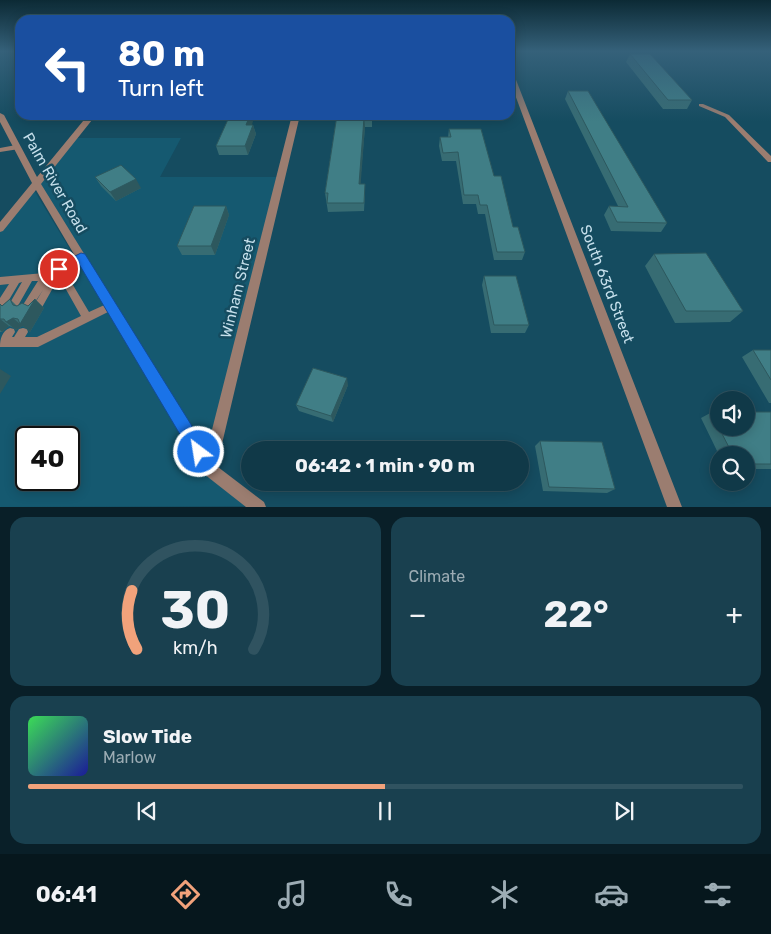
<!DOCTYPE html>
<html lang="en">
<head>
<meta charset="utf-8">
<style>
	:root { --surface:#103948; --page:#19404f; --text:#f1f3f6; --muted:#9cacb4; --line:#305360; --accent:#f1a27b }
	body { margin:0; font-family:Rubik,sans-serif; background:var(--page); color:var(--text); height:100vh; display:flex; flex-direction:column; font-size:19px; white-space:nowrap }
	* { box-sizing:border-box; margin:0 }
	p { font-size:16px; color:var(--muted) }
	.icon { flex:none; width:28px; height:28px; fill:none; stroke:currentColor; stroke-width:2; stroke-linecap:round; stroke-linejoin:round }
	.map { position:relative; height:507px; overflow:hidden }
	.side { display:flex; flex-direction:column; gap:10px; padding:10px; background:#091f28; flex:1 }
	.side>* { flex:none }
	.top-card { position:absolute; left:15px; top:15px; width:500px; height:105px; border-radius:15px; box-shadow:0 2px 12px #0003,0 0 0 1px var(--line); background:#1a4fa0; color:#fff; overflow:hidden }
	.tools { position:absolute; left:710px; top:391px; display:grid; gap:10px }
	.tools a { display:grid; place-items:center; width:45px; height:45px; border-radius:50%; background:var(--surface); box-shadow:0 2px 12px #0003,0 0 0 1px var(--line); font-size:25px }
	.speed { position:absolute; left:15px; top:426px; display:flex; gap:10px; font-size:25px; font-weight:700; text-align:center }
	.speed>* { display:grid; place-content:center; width:65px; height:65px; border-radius:50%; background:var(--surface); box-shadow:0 2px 12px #0003,0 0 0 1px var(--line); line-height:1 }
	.speed .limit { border:2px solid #111; border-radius:8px; background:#fff; color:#111 }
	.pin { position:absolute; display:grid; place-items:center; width:42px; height:42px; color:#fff; margin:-21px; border:2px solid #fff; border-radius:50%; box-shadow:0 1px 5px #0007 }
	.me { position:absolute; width:55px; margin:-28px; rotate:329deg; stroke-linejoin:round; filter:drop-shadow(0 0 4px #0008) }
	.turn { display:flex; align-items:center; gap:18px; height:105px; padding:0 20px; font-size:22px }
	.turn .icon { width:65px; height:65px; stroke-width:2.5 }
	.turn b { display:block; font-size:35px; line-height:42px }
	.big { font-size:38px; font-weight:700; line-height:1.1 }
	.side .card { flex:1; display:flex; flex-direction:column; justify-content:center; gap:8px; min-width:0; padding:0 18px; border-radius:15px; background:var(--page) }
	.side .dial { align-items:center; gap:0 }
	.dial svg { height:130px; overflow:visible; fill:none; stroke:var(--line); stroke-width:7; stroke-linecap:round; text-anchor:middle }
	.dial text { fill:var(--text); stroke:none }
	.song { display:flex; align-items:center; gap:15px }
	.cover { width:60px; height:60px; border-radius:8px; background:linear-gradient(135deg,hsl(130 70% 55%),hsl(240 70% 35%)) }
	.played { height:5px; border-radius:2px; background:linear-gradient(90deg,var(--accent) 50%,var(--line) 50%) }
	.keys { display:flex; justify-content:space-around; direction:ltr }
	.heat { display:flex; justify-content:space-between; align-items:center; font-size:28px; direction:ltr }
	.side .tiles { flex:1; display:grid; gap:10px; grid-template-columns:1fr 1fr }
	.card:last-child { grid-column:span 2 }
	.trip { position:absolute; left:241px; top:441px; width:288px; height:50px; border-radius:25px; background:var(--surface); box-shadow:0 2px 12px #0003,0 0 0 1px var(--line); font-weight:700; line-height:50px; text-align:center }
	.menu { display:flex; height:80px; justify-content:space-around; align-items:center; background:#06171d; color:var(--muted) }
	.menu .icon { width:35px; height:35px }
	.menu .current { color:var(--accent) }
	.menu b { font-size:22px; color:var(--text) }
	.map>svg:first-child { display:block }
	.built { fill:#155970; fill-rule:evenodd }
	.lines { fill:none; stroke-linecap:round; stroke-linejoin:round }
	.service { fill:#9b7d70; fill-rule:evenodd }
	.minor { fill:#9b7d70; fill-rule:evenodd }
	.tertiary { fill:#9b7d70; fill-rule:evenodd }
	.wall { fill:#376c73 }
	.shaded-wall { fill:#2d585e }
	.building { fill:#407e86; stroke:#2d585e }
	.route { fill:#1a73e8; stroke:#114b97 }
	.labels { text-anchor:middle; stroke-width:5; stroke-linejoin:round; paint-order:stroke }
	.street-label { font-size:15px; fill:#c5dfeb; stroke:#154c60 }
</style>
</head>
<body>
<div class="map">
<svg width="771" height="507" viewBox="0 0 771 507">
	<rect width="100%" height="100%" fill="#154c60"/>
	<path class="built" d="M76 138H181L160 177H280L207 458 39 183Z
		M34 190 194 454 246 506 0 507V231ZM26 438H69V480H26Z"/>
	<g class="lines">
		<path class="service" d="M699 104H703L729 115 771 156V162H768L725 117 699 106Z
			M81 254 84 255 85 257 84 259 64 270 89 312 111 302 114 303 116 306 114 309 38 347H0C0 339 2 331 10 328L14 329 15 332 12 337H14L19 329 23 328 27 329 28 332 25 337H37L81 316 59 277 40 311 37 312 34 311 32 308 43 290 29 311 26 312 23 311 21 308 38 281H32L15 311 12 312 9 311 7 308 22 282 19 283 3 310 0 311V298L9 284 0 285V277L44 273Z"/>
		<path class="minor" d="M510 70 513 72 682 507H667L510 81Z
			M292 115H300L216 469 214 474 209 476 204 474 202 469Z
			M16 145H19V149L0 152V148Z"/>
		<path class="tertiary" d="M0 113 4 115 37 177 88 115H96L41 184 214 464 264 502 266 507H246L204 474 36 190 3 231 0 232V222L32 183 0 122Z"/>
	</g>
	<path class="wall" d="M630 54 692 100 687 109H663L626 62Z
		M568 91 667 223 661 232 611 231 604 215 609 206H618L565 99Z
		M337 115H372V127H365L360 184 365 193 364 211 328 212 325 193Z
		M252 125H253L256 134 248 155H219L216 146Z
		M449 129 494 176 513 227 525 252 522 260H494L485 214H478L476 204H463L456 161H442L439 146 440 137H448Z
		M95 177 141 188 116 201 101 186Z
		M226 206 229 215 215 255H182L177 246Z
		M654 254 743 311 730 322 675 323 645 266Z
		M484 276 529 325 525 333H491L482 285Z
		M10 299 17 306H28L35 299 44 308 30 332 23 326 16 330 12 327 9 326 2 332H0V304L2 306Z
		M753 350H771V403H769L742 357Z
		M348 385 333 422 299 411 296 405Z
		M712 412H719V428H746L771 412V469H746V455H719L701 418Z
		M540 441 615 489 607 493 543 491 535 446Z"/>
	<path class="shaded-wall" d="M250 115H255L249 134 246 125Z
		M364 118 365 127 360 193 359 184Z
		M253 125 256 134 248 155 245 146Z
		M136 179 141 188 116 201 110 192Z
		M226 206 229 215 215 255 211 246Z
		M35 299 44 308 30 332 23 326 16 330 6 322 13 318 20 324Z
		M0 319 9 326 2 332 0 330Z
		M0 369 11 376 0 394Z
		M347 378 348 385 333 422 331 416Z"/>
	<path class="building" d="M630 54H650L692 100H668Z
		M568 91H588L667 223 617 222 609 206 628 207Z
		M230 115H250L246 125H253L245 146H216Z
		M337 115H372V118H364L359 184H365L364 203H327L328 193H325Z
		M449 129H481L494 176H501L513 227H518L525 252H497L487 205H480L478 195H464L458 152 443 153 440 137H451Z
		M121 165 136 179 110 192 95 177Z
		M194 206H226L211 246H177Z
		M706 253 743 311H686L654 254Z
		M484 276H516L529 325H494Z
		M10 299 13 305 17 306 22 303 28 306 35 299 20 324 18 319 13 318 6 322 4 319H0V304L2 306Z
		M753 350H771V380Z
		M313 368 347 378 331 416 296 405Z
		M712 412H719V426Z
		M746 412H771V464H746V455H733L719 428H746Z
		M540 441 602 442 615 489 549 487Z"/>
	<linearGradient id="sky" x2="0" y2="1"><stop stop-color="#0c2a35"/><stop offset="0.42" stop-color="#35617a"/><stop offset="1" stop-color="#35617a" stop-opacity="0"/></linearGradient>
	<rect width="771" height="122" fill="url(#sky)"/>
	<path class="route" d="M81 253 85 254 205 447 207 452 205 458 199 460 194 458 79 264 63 272H55L53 269 55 266Z"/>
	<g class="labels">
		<g class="street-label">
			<text transform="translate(55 183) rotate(60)" y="5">Palm River Road</text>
			<text transform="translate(607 284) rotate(69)" y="5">South 63rd Street</text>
			<text transform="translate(238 288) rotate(-76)" y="5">Winham Street</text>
		</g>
	</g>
</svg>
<div class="tools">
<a><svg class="icon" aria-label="sound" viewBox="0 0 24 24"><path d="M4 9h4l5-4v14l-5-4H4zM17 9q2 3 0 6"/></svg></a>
<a><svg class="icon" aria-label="search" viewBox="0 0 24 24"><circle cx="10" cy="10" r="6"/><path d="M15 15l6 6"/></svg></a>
</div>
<div class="speed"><div class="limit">40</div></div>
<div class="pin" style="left:59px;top:269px;background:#d93025"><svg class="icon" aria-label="arrive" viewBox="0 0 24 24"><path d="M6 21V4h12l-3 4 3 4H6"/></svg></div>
<svg class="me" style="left:199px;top:452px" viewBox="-20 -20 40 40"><circle r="17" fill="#1a73e8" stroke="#fff" stroke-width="3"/><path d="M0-11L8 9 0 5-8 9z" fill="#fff"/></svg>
<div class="trip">06:42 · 1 min · 90 m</div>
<div class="top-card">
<div class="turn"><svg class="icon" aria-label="left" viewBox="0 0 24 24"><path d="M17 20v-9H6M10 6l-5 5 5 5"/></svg><div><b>80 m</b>Turn left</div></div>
</div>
</div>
<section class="side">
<div class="tiles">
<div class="card dial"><svg viewBox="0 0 100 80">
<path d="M14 69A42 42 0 1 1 86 69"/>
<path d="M14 69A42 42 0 0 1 11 33" stroke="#f1a27b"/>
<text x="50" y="56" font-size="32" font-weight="700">30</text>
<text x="50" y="72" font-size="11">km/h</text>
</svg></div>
<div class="card"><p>Climate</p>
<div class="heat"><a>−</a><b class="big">22°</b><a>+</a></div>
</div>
<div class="card">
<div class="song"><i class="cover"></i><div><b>Slow Tide</b><p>Marlow</p></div></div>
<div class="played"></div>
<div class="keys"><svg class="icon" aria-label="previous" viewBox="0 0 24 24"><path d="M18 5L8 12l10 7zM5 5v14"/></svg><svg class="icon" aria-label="pause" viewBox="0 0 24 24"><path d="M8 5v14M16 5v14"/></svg><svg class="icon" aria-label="next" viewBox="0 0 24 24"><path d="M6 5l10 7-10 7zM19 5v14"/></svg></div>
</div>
</div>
</section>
<nav class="menu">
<b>06:41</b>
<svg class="icon current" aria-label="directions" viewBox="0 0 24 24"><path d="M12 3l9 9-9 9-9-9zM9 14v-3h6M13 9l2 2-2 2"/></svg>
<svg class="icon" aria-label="music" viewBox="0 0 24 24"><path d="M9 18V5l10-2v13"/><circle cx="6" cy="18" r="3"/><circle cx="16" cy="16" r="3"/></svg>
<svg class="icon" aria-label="phone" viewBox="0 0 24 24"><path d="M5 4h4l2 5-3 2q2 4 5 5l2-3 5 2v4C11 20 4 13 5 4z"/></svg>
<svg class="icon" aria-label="climate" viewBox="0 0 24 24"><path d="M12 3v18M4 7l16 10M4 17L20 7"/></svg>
<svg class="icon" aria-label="car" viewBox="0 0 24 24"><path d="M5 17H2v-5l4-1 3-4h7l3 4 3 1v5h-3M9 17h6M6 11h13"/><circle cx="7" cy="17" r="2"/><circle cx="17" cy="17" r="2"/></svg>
<svg class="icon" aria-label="filters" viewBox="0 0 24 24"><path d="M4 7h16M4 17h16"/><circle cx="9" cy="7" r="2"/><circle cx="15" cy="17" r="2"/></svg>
</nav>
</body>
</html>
